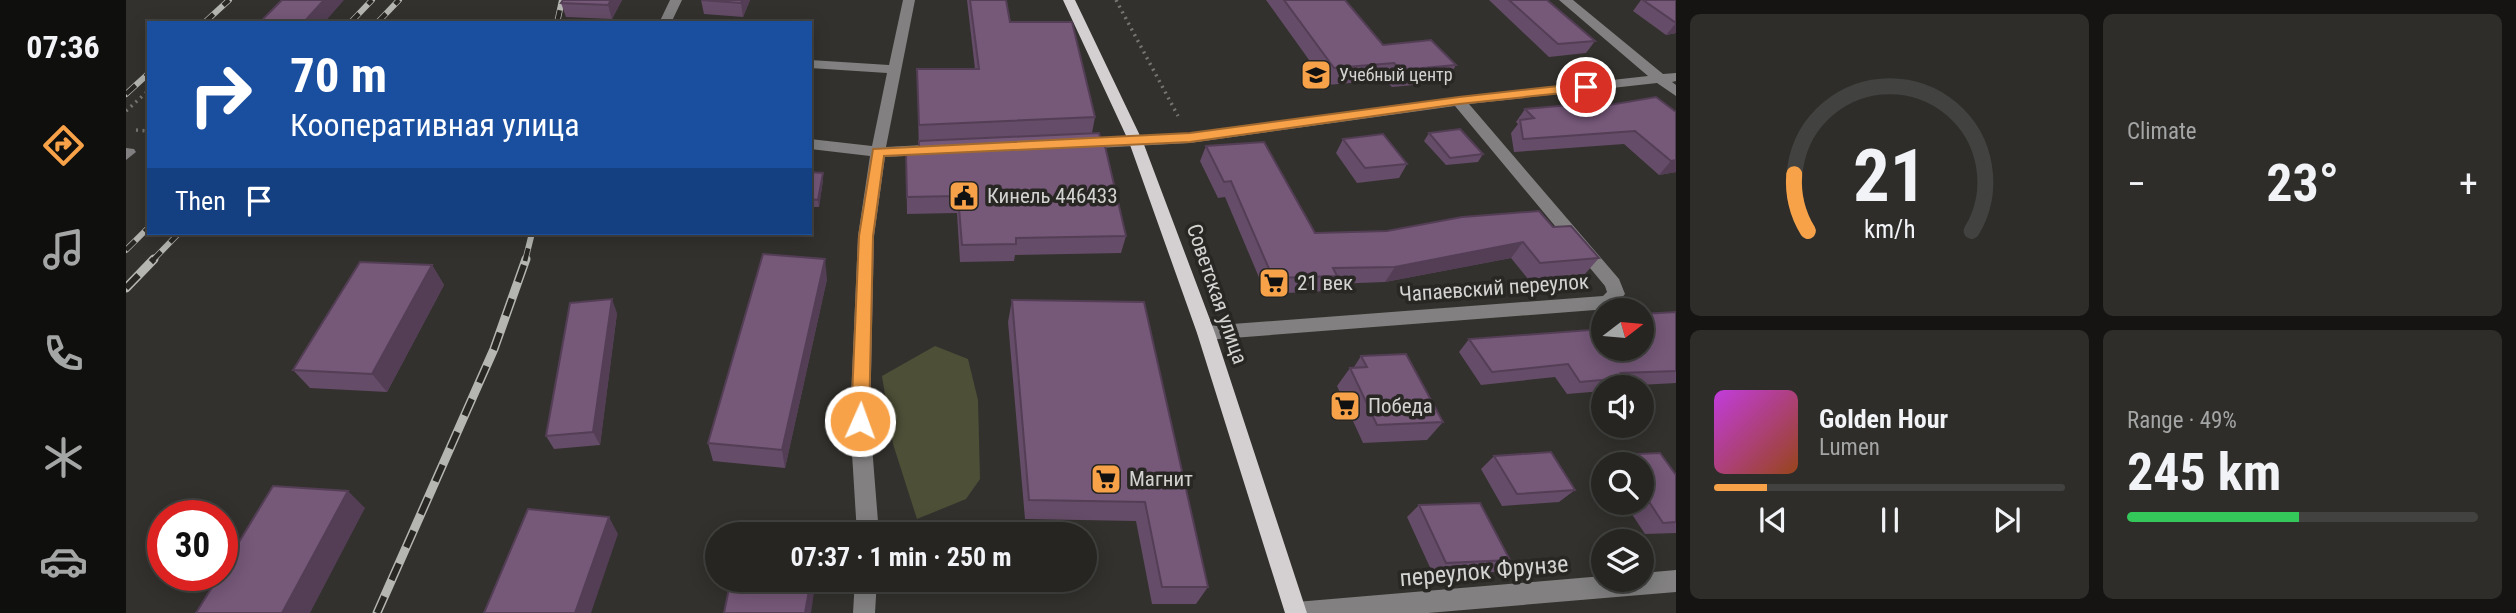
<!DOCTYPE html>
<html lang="en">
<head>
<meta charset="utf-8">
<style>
	:root { --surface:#262522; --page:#2e2d2a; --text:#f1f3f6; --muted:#a4a5a5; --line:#424240; --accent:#f7a248 }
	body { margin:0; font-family:"Roboto Condensed",sans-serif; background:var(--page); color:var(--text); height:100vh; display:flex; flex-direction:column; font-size:26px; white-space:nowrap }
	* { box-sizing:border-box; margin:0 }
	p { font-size:23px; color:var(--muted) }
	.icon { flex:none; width:38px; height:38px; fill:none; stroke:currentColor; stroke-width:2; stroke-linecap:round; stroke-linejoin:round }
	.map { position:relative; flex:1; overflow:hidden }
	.details { display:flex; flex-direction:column; gap:14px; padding:14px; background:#151413; width:840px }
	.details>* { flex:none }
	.banner { position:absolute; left:21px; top:21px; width:665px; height:214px; border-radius:0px; box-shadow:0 4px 18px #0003,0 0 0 2px var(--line); background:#1a4fa0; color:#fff; overflow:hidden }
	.needle { width:46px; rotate:74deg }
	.buttons { position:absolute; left:1465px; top:298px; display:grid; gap:14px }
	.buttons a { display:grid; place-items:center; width:63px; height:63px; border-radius:50%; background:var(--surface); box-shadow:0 4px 18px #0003,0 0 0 2px var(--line); font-size:35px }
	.speed { position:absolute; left:21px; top:500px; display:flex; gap:14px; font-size:35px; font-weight:700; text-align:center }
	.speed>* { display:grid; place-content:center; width:91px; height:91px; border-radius:50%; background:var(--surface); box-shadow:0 4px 18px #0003,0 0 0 2px var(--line); line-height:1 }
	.speed .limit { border:10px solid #d22; background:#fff; color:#111 }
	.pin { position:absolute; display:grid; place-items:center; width:60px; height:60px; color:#fff; margin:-30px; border:4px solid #fff; border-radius:50%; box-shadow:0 2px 7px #0007 }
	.me { position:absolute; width:77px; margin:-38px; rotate:2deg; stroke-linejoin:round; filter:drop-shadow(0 0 5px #0008) }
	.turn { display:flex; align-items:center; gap:24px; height:147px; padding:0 28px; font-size:32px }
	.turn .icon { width:91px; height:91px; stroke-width:2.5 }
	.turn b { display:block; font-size:49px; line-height:60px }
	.then { display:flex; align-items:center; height:66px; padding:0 28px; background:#0003; gap:14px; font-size:26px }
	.big { font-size:52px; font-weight:700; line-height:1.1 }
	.details .card { flex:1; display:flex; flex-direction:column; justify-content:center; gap:10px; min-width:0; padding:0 24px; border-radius:10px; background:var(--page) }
	.details .dial { align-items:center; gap:0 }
	.dial svg { height:182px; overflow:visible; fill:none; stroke:var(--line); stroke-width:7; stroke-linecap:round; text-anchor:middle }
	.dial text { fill:var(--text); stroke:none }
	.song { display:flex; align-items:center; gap:21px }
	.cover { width:84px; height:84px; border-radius:10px; background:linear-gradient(135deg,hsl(290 70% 55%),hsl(20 70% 35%)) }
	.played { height:7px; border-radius:4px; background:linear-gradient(90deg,var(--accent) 15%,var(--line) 15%) }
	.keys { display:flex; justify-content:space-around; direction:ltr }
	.heat { display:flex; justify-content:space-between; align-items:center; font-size:38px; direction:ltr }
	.charge { height:10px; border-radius:5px; background:linear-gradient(90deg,#34c759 49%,var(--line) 0) }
	.details .tiles { flex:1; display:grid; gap:14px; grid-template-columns:repeat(2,1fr) }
	.trip { position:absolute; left:579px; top:522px; width:392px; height:70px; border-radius:35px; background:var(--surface); box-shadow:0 4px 18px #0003,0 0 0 2px var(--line); font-weight:700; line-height:70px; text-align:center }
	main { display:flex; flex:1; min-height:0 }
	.menu { display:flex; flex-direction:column; width:126px; justify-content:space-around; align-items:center; background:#0f0f0e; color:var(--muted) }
	.menu .icon { width:49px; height:49px }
	.menu .selected { color:var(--accent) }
	.menu b { font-size:32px; color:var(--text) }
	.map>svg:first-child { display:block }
	.green { fill:#4d4f37 }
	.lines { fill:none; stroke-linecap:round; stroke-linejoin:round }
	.path { stroke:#767572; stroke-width:3.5; stroke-dasharray:2 4.5; stroke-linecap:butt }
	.minor { fill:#828081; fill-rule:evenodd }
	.major { fill:#d4d0d1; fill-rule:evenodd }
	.rail-far1-casing { stroke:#b5b5b2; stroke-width:6 }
	.rail-casing { stroke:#b5b5b2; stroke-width:9 }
	.rail-far1 { stroke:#282724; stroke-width:4.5; stroke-dasharray:13; stroke-linecap:butt }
	.rail { stroke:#282724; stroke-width:6; stroke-dasharray:18; stroke-linecap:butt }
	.wall { fill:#654c68 }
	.shaded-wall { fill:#533e55 }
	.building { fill:#765879; stroke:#533e55; stroke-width:2 }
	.route { fill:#f7a248; stroke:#a1692f; stroke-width:2 }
	.labels { text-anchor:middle; stroke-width:7; stroke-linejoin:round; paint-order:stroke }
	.far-poi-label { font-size:18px; fill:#d3d3d1; stroke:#282724; text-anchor:start }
	.poi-label { font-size:21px; fill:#d3d3d1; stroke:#282724; text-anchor:start }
	.street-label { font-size:21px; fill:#d3d3d1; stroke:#282724 }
	.near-street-label { font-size:24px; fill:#d3d3d1; stroke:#282724 }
</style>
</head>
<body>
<main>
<nav class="menu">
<b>07:36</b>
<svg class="icon selected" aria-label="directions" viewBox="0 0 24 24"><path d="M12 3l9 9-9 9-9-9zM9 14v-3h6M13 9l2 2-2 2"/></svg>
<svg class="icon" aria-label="music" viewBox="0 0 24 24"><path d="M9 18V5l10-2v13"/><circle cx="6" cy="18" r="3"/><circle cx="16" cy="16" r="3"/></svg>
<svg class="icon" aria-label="phone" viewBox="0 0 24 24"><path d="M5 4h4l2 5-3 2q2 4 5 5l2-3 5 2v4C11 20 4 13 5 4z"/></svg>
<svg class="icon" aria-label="climate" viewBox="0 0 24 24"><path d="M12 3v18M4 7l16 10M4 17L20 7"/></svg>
<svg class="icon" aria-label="car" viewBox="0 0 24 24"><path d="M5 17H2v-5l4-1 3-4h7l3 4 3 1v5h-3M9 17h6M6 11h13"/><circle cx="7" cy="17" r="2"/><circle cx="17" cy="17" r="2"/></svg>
</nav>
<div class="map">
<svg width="1550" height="613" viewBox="0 0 1550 613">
	<rect width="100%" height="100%" fill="#32312d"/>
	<path class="green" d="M809 346 842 359 852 400 854 479 840 499 791 519 767 444 756 376Z"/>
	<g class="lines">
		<path class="path" d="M990 0 1052 116
			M0 111 23 90
			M10 130 23 131"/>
		<path class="minor" d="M544 0H556L545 23H533Z
			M777 0H789L760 147 816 144 823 149 816 154 759 157 748 236 744 421 753 534H731L724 421 732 236 744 156 684 149V139L746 146 761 73 684 68V60L763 65Z
			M1433 0H1447L1537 74 1550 73V81L1546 82 1550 85V96L1531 83 1343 104 1493 279 1499 294 1488 307 1482 309 1080 340 1074 338 1071 333 1074 328 1080 326 1477 296 1481 292 1479 286 1329 106 1064 143 952 149 945 144 952 139 1064 133 1333 97 1522 76Z
			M0 148 8 149 10 152 0 160Z
			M1550 570V592L1302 613H1159L1162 605 1170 602 1477 576V579H1516V573Z
			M729 579H751L749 613H727Z"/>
		<path class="major" d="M937 0H949L1017 142 1089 333 1181 613H1159L1071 333 1003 142Z"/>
		<g class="rail-far1-casing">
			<path id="rail-far1" d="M78 23 103 0
				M224 23 246 0
				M251 23 273 0
				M431 23 436 0
				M0 94 23 73
				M0 250 23 227
				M26 261 53 233
				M399 261 406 233"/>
		</g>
		<g class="rail-casing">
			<path id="rail" d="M0 288 28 259
				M251 613 368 349 400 259"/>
		</g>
		<use href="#rail-far1" class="rail-far1"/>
		<use href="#rail" class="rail"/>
	</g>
	<path class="wall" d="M437 0H496L486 19 440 17 435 3Z
		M575 0H624L617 17 578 14Z
		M841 0H880L884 22 969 117 966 133 1000 236 995 253 889 255 888 261 834 262 831 213 781 214 780 154H793L791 69H849Z
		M1140 0H1219L1257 45 1330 65 1320 82 1266 87 1259 80 1201 85Z
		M1363 0H1421L1469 41 1460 53 1423 57Z
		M1515 0H1550V33L1540 35 1507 11Z
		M1530 97 1550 172 1533 175 1498 144 1388 152 1385 133 1392 124 1390 122 1399 109 1449 111Z
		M1303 133 1357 154 1352 162 1320 165 1298 141Z
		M1217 139 1281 164 1273 178 1231 183 1210 153Z
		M1080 146 1189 233 1427 227 1473 258 1459 274 1402 279 1385 258 1259 282 1207 284 1202 291 1140 294 1099 197 1092 198 1074 161Z
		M684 172 697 180 693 207H684Z
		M306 265 318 285 261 392 184 388 167 370Z
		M701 279 659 468 587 461 582 443Z
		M886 300 1082 587 1070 604H1026L1010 521 899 519 882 322Z
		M1550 312V383L1477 387V391L1441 394 1429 377 1355 385 1333 352 1343 339 1477 348Z
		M491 313 474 445 428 449 420 436Z
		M1235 356 1317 422 1301 440 1237 443 1211 386 1224 368 1228 367Z
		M1491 455 1550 475V533L1519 534 1498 502H1516V464H1481Z
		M1368 456 1449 490 1433 502 1376 506 1355 469Z
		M1293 505 1384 560 1370 572 1307 574 1281 517Z"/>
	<path class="shaded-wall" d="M198 0H218L198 23H177Z
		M485 0H496L486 19 482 5Z
		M616 0H624L617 17 615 3Z
		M1550 23V33L1540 35Z
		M1550 160V172L1533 175 1545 161Z
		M697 173V180L693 207 692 200Z
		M1397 242 1385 258 1259 282 1269 267Z
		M699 259 701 279 659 468 656 450Z
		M306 265 318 285 261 392 246 374Z
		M486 299 491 313 474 445 467 432Z
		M222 491 239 508 184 613H156Z
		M483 517 492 534 465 613H449Z
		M685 579H690L685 613H679Z"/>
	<path class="building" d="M156 0H198L177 23H133Z
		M437 0H485L482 5 435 3Z
		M575 0H616L615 3Z
		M844 0H880L884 22H946L969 117 793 125 791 69H853Z
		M1158 0H1219L1257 45 1305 40 1330 65 1275 70 1268 63 1208 68Z
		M1383 0H1421L1469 41 1432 44Z
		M1517 0H1550V23Z
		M1530 97 1550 112V160L1545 161 1509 131 1397 139 1394 120 1408 118 1399 109 1444 105 1449 111Z
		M1334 129 1357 154 1324 158 1303 133Z
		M973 133 976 146H979L1000 236 890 238V244L836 245 832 196 781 197 780 154H793V141Z
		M1257 134 1281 164 1239 168 1217 139Z
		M1138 142 1189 233 1261 231 1336 217 1413 211 1427 227 1445 226 1473 258 1414 263 1397 242 1269 267 1207 268 1211 276 1147 278 1105 181 1098 182 1080 146Z
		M684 172 697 173 692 200 684 199Z
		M637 254 699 259 656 450 582 443Z
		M234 262 306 265 246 374 167 370Z
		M486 299 467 432 420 436 444 303Z
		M886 300 1018 302 1082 587H1036L1019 502 903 500Z
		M1550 312V371L1495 373 1498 378 1454 382 1442 364 1366 372 1343 339 1477 329V348H1516V314Z
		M1280 354 1317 422 1251 425 1224 368 1241 367 1235 356Z
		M1425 452 1449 490 1391 494 1368 456Z
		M1534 453 1550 475V522L1537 523 1516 491V464H1497L1491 455Z
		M147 486 222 491 156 613H70L93 576H96V570Z
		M1354 503 1384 560 1320 563 1293 505Z
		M402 509 483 517 449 613H358Z
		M605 579H685L679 613H598Z"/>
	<path class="route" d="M1460 83 1467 87 1465 90 1333 104 1064 142 758 156 747 236 743 421 741 426 734 429 728 426 725 421 733 236 747 149 1064 133 1333 97Z"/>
	<defs>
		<g id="university-square" transform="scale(1.575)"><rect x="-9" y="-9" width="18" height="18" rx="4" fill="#f7a248" stroke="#282724"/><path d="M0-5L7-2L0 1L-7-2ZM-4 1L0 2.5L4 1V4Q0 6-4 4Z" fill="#111"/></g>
		<g id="civic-square" transform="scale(1.575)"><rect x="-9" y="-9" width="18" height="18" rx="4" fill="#f7a248" stroke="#282724"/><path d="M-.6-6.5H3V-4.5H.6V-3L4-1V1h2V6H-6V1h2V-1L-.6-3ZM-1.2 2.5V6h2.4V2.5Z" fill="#111"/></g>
		<g id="supermarket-square" transform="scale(1.575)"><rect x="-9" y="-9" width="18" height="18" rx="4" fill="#f7a248" stroke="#282724"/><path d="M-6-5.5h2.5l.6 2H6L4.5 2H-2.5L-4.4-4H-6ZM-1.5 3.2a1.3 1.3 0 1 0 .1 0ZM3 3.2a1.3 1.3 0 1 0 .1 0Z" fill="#111"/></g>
	</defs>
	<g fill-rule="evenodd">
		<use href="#university-square" x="1190" y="75"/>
		<use href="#civic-square" x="838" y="196"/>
		<use href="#supermarket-square" x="1148" y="283"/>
		<use href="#supermarket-square" x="1219" y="406"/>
		<use href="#supermarket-square" x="980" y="479"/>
	</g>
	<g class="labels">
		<g class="far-poi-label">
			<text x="1213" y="81">Учебный центр</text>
		</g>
		<g class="poi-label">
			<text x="861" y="203">Кинель 446433</text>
			<text x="1171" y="290">21 век</text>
			<text x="1242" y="413">Победа</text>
			<text x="1003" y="486">Магнит</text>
		</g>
		<g class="street-label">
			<text transform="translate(1368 288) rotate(-4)" y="7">Чапаевский переулок</text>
			<text transform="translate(1091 294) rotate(71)" y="7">Советская улица</text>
		</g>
		<g class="near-street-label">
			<text transform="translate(1358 571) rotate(-5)" y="8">переулок Фрунзе</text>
		</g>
	</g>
</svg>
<div class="buttons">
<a><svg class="needle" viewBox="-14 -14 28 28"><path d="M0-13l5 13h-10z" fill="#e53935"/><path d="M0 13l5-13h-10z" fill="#a4a5a5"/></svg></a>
<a><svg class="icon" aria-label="sound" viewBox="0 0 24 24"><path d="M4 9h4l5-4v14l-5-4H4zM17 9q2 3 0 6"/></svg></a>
<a><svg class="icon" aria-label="search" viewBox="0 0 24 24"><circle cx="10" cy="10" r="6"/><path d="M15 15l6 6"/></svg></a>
<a><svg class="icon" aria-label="layers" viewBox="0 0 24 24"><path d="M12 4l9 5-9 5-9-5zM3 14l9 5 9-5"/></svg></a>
</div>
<div class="speed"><div class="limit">30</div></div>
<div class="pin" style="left:1460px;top:87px;background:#d93025"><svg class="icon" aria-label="arrive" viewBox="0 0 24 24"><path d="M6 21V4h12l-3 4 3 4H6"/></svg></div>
<svg class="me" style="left:734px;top:421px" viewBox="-20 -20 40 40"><circle r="17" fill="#f7a248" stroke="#fff" stroke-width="3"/><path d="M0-11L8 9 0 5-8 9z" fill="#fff"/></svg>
<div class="trip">07:37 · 1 min · 250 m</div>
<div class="banner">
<div class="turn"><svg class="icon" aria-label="right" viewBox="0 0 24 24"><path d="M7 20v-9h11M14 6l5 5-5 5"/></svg><div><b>70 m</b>Кооперативная улица</div></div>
<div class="then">Then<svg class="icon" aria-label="arrive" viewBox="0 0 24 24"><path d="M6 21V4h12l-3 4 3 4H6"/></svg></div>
</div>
</div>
<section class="details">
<div class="tiles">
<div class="card dial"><svg viewBox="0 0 100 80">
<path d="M14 69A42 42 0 1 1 86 69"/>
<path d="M14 69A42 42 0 0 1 8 44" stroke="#f7a248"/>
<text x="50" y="56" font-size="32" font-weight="700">21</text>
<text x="50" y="72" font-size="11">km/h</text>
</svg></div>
<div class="card"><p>Climate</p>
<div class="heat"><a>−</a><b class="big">23°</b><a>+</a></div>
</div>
<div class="card">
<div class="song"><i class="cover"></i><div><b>Golden Hour</b><p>Lumen</p></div></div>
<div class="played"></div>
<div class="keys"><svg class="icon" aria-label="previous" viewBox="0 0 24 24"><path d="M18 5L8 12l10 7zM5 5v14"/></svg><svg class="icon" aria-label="pause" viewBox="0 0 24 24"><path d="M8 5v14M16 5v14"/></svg><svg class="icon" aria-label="next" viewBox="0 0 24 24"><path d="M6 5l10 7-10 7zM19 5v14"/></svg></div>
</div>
<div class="card"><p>Range · 49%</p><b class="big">245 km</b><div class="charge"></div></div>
</div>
</section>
</main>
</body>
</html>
